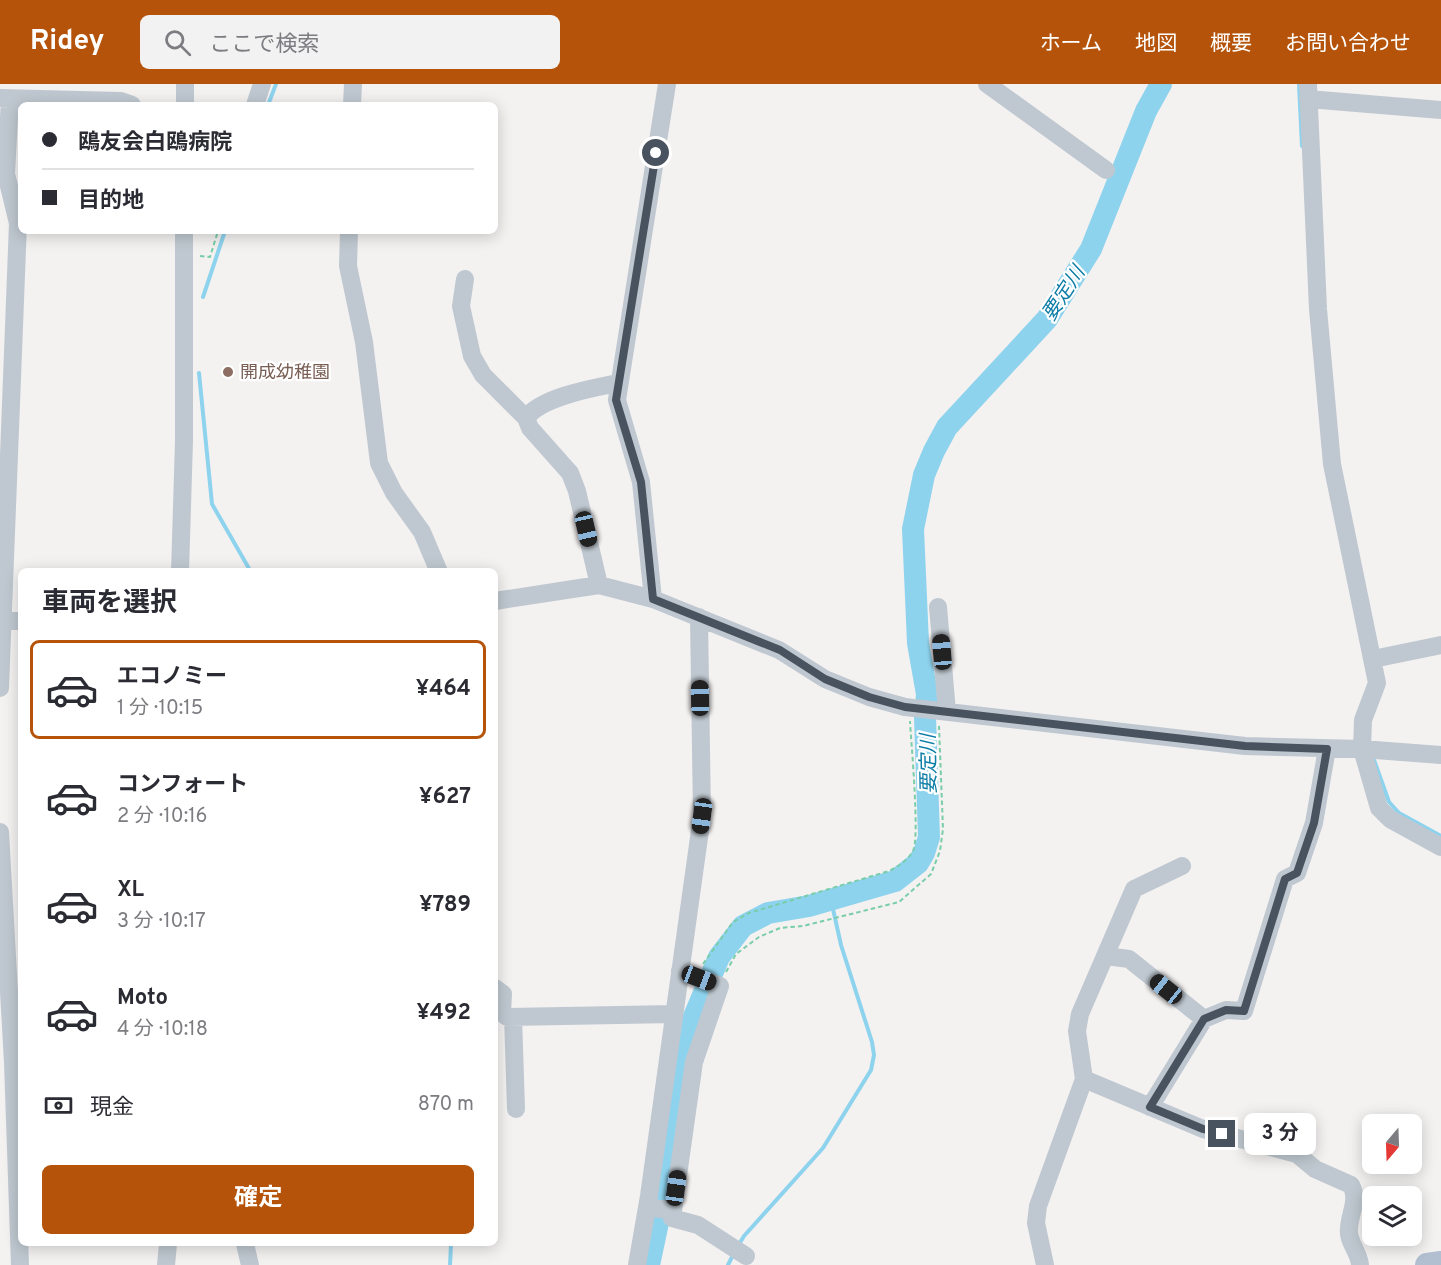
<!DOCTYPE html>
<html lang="ja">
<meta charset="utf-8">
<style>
:root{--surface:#fff;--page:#f2f2f3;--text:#2b2b33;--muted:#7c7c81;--line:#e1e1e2;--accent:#b45309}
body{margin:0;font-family:Overpass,"Noto Sans JP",sans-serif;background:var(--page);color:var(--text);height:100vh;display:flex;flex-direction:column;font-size:22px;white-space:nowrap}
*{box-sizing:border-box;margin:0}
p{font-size:20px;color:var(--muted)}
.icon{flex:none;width:33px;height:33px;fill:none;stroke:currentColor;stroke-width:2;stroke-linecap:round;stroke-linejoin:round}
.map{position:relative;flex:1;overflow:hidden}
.sheet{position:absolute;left:18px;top:484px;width:480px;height:678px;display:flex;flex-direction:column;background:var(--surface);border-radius:9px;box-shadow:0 3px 15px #0003}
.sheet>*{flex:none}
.top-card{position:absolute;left:18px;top:18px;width:480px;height:132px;border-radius:9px;box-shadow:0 3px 15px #0003;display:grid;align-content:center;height:132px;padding:0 24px;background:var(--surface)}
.needle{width:39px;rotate:199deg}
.controls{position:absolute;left:1362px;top:1030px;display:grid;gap:12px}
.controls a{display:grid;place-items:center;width:60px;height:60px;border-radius:9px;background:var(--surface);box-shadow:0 3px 15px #0003;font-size:30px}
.end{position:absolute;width:27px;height:27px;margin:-14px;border:8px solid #49535f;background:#fff;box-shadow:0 0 0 3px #fff}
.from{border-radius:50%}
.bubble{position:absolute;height:42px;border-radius:9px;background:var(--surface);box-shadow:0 3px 15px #0003;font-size:20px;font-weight:700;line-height:42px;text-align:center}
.car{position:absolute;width:18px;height:36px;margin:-18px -9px;border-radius:8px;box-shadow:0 0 4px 2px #0007;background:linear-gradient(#222 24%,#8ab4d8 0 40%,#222 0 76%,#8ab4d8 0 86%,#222 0)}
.top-card b{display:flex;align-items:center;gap:21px;height:57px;font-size:22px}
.top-card b+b{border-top:2px solid var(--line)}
.top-card i{width:15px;height:15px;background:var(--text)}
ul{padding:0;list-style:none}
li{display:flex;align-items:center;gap:18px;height:99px;margin:0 12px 9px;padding:0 12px;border:3px solid transparent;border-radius:9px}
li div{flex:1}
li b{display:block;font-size:22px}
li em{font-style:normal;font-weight:700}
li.on{border-color:var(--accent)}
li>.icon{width:54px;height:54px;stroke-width:1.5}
h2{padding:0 24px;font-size:27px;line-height:72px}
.pay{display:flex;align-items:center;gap:15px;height:66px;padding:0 24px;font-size:22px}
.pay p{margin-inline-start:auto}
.action{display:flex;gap:12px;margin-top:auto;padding:12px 24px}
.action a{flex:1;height:69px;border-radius:9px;background:var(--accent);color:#fff;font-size:24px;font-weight:700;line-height:69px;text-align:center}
header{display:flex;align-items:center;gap:36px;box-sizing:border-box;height:84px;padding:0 30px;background:var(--accent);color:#fff}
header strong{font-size:28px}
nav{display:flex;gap:33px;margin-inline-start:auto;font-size:21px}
.search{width:420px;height:54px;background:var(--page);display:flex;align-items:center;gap:15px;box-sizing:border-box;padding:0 21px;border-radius:9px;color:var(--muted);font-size:22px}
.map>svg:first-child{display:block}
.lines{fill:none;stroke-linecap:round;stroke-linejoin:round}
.stream{stroke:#8ed3ed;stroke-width:4}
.river{stroke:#8ed3ed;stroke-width:22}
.path{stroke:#79cea9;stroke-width:2;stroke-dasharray:4.5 3;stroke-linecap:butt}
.minor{stroke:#bfc8d0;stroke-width:18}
.major{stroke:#b1bfd0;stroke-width:24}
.route{stroke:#49535f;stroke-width:8}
.education-dot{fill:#8d6e63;stroke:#fff;stroke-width:2}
.labels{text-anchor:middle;stroke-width:4.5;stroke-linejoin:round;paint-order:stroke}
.education-label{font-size:18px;fill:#785e54;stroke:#fff;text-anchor:start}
.water-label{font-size:20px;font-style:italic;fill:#0d7da6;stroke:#fff}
</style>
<header>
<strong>Ridey</strong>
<div class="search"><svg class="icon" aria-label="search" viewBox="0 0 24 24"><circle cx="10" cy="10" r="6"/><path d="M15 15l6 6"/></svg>ここで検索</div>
<nav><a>ホーム</a><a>地図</a><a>概要</a><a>お問い合わせ</a></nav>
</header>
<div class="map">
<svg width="1441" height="1181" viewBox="0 0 1441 1181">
<rect width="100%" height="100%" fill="#f4f1f1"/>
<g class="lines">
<!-- stream -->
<path class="stream" d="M 1299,0 L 1302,62
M 268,21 L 276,0
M 203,213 L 225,147
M 199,289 L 212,420 L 251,488
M 1374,676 L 1389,718 L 1399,729 L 1441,752
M 738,1162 L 744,1152 L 823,1064 L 871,986 L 874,971 L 872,958 L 841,861 L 831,816
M 450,1181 L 451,1160
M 728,1181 L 733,1171"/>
<!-- river -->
<path class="river" d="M 649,1181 L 663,1115 L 685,964 L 693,935 L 719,873 L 743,842 L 768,829 L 809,822 L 895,797 L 918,779 L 924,769 L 929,753 L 925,633 L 927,610 L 918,559 L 913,445 L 924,391 L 934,367 L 947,343 L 1047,235 L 1091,165 L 1146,27 L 1161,0"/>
<!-- path -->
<path class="path" d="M 200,172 L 210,173 L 218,147
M 703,880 L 733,838 L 749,829 L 889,787 C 899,782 907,777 913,767 C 920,754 911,658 910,637
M 726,888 L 736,870 L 759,853 L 780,844 L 803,842 L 899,818 L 931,790 L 940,767 L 943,745 L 939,642"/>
<!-- minor -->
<path class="minor" d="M 987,0 L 1106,86
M 1308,0 L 1318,225 L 1332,380 L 1377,599 L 1363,636 L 1362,665 L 1379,724 L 1390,735 L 1441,763
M 0,14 L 121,17 L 132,21
M 1308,15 L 1441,26
M 185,21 L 185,0
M 255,21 L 262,0
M 352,21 L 353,0
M 349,147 L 348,182 L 364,258 L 379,379 L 394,409 L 422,448 L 439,488
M 465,195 L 461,222 L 472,272 L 483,291 L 526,334 L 530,344 L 570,389 L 577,407 L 599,501
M 526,334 C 541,313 593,304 618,299
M 180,488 L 184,357 L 184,147
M 653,515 L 641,398 L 617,316 L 667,0
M 495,517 L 599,501 L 653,515 L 779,566 L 825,595 L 869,613 L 905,623 L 1245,662 L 1362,665 L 1441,671
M 938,523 L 947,628
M 0,537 L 21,537
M 1373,575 L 1441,561
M 0,604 L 18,139 L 6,90 L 10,15
M 0,748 L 13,979 L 20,1181
M 1106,872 L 1129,875 L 1204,935
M 495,904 L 503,910 L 502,929 L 507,933 L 674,930
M 513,933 L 516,1025
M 1084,995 L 1203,1045 L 1297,1070 L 1315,1085 L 1351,1101 C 1359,1116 1350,1128 1349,1144 C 1347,1158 1359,1167 1360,1181
M 1150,1023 L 1204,935 L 1226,926 L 1244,927 L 1285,795 L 1297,789 L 1314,739 L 1327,665
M 648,1123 L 673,1127 L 694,978 L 720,902 L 680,887
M 673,1127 L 672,1134 L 698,1141 L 746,1172
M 245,1160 L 250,1181
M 166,1181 L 168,1160
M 637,1181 L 649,1112 L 702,732 L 699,533
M 1045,1181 L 1036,1139 L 1038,1122 L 1084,995 L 1077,947 L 1080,930 L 1134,805 L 1182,782"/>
<!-- major -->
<path class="major" d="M 1427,1181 L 1441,1179"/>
</g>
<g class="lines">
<!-- route -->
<path class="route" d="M 656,69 L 616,316 L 641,398 L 653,515 L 780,566 L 825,595 L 869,613 L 905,623 L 1245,662 L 1327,665 L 1314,739 L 1297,789 L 1285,795 L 1244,927 L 1226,926 L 1204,935 L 1150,1023 L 1203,1045 L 1222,1050"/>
</g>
<!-- markers -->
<circle class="education-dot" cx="228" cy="288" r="6"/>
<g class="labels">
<!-- education labels -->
<g class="education-label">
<text x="240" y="294">開成幼稚園</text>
</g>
<!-- water labels -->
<g class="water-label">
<text transform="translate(1063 209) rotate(-57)" y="7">要定川</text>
<text transform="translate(928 680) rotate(-91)" y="7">要定川</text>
</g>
</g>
</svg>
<div class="controls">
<a><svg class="needle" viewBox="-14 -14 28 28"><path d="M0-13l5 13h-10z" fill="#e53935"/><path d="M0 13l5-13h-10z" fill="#7c7c81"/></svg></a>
<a><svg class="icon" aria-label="layers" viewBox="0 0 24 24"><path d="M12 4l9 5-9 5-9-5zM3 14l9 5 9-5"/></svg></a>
</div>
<i class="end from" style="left:656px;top:69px"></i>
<i class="end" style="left:1222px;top:1050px"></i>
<div class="bubble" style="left:1244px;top:1029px;width:72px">3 分</div>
<i class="car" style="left:586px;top:445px;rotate:167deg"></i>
<i class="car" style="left:942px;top:568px;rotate:355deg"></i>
<i class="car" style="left:700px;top:614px;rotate:359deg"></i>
<i class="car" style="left:702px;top:732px;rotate:188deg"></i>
<i class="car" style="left:699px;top:894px;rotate:111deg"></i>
<i class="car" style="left:1166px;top:905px;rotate:309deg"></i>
<i class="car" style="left:676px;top:1104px;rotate:8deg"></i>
<div class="top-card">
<b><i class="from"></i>鴎友会白鴎病院</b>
<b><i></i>目的地</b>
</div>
<section class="sheet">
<h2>車両を選択</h2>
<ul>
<li class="on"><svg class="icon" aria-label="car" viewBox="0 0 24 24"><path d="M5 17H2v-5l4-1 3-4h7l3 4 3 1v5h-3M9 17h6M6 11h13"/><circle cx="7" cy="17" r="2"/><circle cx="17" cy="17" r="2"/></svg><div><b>エコノミー</b><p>1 分 · 10:15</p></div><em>¥464</em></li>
<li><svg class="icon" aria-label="car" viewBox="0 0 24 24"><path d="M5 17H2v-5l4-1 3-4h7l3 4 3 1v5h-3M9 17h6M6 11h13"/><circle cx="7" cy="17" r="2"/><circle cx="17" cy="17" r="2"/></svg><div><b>コンフォート</b><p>2 分 · 10:16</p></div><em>¥627</em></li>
<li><svg class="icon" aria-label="car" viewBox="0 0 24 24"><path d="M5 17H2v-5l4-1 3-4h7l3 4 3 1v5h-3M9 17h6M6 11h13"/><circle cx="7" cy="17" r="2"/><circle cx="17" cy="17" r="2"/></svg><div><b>XL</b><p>3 分 · 10:17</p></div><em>¥789</em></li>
<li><svg class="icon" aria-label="car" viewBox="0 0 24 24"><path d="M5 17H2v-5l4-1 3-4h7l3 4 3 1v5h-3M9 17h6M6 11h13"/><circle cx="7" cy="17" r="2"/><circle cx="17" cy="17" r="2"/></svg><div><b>Moto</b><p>4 分 · 10:18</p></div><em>¥492</em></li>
</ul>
<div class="pay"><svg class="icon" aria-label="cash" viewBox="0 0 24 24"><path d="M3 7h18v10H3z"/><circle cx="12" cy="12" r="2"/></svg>現金<p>870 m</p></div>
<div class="action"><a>確定</a></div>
</section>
</div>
